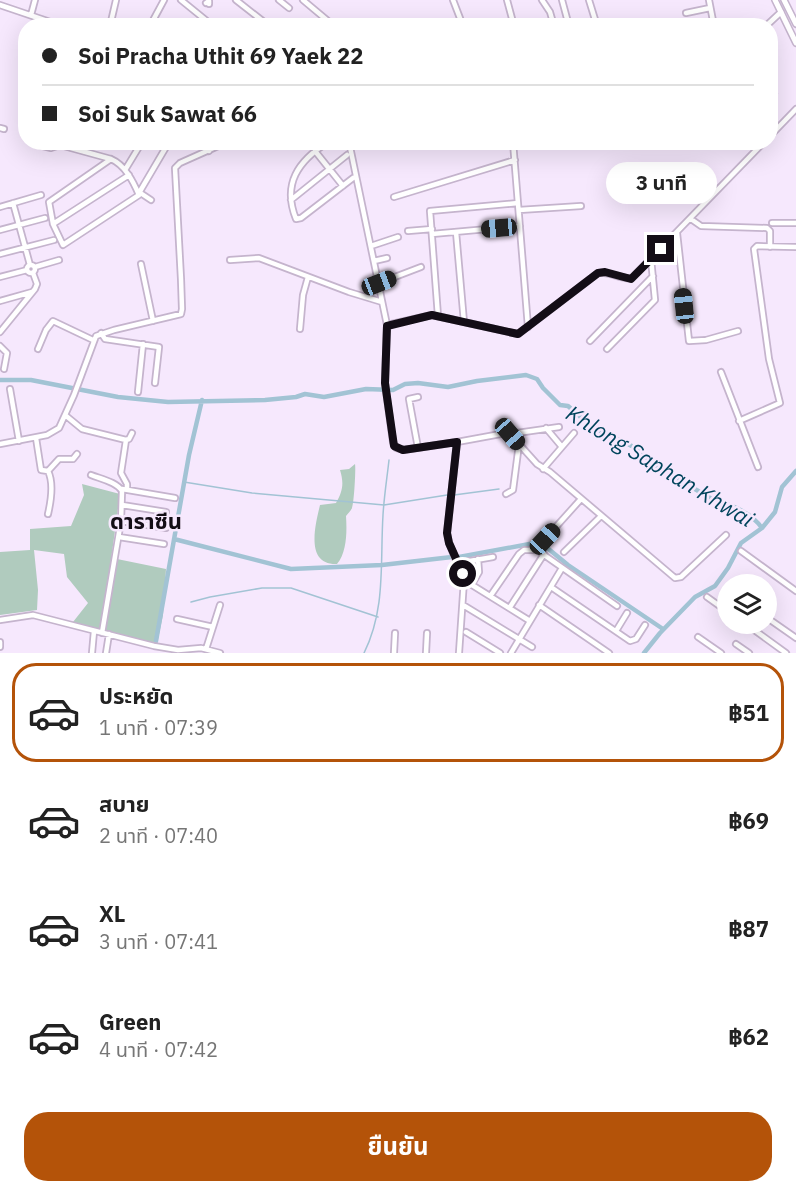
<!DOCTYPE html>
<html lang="th">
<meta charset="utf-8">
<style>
:root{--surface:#fff;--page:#f2f2f2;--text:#222;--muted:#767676;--line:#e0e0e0;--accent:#b45309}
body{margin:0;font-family:"IBM Plex Sans","Noto Sans Thai",sans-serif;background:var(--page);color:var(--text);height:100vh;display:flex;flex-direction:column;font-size:22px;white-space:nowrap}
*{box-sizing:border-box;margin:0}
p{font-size:20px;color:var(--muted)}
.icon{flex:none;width:33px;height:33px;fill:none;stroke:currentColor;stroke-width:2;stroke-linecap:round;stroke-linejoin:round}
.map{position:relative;height:653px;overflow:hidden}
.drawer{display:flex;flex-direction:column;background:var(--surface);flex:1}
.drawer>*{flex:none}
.hud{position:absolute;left:18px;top:18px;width:760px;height:132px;border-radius:24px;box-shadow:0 6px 24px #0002;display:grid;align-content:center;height:132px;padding:0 24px;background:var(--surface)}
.controls{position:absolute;left:717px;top:574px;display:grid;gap:12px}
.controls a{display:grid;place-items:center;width:60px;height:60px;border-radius:50%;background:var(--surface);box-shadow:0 6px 24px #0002;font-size:30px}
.end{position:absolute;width:27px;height:27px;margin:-14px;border:8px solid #130d16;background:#fff;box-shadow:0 0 0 3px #fff}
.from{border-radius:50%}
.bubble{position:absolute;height:42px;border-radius:21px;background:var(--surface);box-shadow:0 6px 24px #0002;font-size:20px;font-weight:700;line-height:42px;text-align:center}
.car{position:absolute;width:18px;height:36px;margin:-18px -9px;border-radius:8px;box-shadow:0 0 4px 2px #0007;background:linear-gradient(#222 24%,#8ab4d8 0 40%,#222 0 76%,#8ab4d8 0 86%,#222 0)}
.hud b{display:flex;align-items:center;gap:21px;height:57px;font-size:22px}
.hud b+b{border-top:2px solid var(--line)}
.hud i{width:15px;height:15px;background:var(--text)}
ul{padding:10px 0 0;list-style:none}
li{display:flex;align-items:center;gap:18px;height:99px;margin:0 12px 9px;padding:0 12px;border:3px solid transparent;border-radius:24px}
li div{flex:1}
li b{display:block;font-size:22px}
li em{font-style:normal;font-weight:700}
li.on{border-color:var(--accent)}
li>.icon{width:54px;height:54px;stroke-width:1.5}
.cta{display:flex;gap:12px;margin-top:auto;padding:12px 24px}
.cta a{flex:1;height:69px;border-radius:24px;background:var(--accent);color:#fff;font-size:24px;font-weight:700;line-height:69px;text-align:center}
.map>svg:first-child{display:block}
.green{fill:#b0cbbe}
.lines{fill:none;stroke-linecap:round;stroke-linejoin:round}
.stream{stroke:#a2c3d4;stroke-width:1.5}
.canal{stroke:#a2c3d4;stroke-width:4.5}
.minor-casing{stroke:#c5b4cd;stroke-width:8}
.major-casing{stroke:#c5b4cd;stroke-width:8}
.minor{stroke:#fff;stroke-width:4.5}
.major{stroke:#fff;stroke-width:5}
.route{stroke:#130d16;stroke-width:8}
.labels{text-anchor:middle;stroke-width:5;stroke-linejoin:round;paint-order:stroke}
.water-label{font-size:22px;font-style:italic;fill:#00445c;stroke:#f6e8fd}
.neighbourhood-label{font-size:22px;font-weight:bold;fill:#130d16;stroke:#f6e8fd}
</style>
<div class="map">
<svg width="796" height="653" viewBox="0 0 796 653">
<rect width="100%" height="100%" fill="#f6e8fd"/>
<!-- green -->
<path class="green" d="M 355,464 C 356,468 354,504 352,508 C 351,511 348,513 346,516 C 347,531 347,552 337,564 C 305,565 315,526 320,505 L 336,503 C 343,491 344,483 340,470 L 349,469 Z
M 82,484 L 120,494 L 102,626 L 98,629 L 73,622 L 88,603 L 67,577 L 64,554 L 34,550 L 38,590 L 37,610 L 0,615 L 0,552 L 30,550 L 30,529 L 71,526 L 84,495 Z
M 117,559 L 166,569 L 163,615 L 157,644 L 105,631 Z"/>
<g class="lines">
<!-- stream -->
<path class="stream" d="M 184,482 L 252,493 L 384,505 L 447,495
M 454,495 L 499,489
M 191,602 L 210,597 L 262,588 L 291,588 L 378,617
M 364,653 C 386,609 380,563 383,515 C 384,497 387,478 389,460"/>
<!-- canal -->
<path class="canal" d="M 0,380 L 31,380 L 118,397 L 168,402 L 265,400 L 296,397 L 305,394 L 324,397 L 366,389 L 393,390 L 405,384 L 418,383 L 448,387 L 477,381 L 526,375 L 537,379 L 543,388 L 560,405 L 568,406 L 592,427 L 638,449 L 654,465 L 717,502 C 734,505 752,514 762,528
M 174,539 L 291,569 L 382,565 L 452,557
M 459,557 L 540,542 L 568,565 L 663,629
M 156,641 L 189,455 L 202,400
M 644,653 L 660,633 L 695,597 L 715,586 L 728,568 L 741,543 L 762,528 L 775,512 L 782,487 L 796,471"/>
<!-- minor casing -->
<g class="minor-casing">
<path id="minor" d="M 181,0 L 213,26
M 236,0 L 269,26
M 279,0 L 289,8
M 303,0 L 334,26
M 453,0 L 463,26
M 507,0 L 514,26
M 542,0 L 550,12 L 554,26
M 562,0 L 569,26
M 589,0 L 597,26
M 709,0 L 714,26
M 206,3 L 209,1 L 209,4
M 0,5 L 62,26
M 686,13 L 710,8
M 31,15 L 35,0
M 110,26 L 116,0
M 150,26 L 164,0
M 766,26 L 781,12
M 771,87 L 774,93
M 0,128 L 4,129
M 771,135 L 796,109
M 204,142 L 209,151
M 328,142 C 298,161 282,184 296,219 L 301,218 L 353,178
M 349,142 L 387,325 L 385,383 L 393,442 L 396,448 L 403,450 L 457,442 L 447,533 L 449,543 L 464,580 L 459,653
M 513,142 L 528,327
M 35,144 L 51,148 L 60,145 L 111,159 C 125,165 133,181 139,195 L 63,245 L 53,224 L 49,202 L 111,159
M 315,151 L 343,186
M 125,170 L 142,142
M 139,192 L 151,200
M 139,193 L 169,142
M 394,197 L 515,160
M 291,200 L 347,155
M 13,203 L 30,265
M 0,207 L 41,195
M 519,210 L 581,206
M 691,219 L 701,226 L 767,228 L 770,231 L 770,247
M 772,223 L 796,223
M 53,224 L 129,175
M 0,230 L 45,218
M 408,231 L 432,229
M 456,232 L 464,322
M 677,233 L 689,341 L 706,340 L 738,331
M 432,234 L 520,226
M 371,246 L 398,237
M 0,254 L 54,240
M 230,260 L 259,258 L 349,292 L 382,302
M 374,261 L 387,258
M 141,264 L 153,321
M27 269a4 4 0 1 1 8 0a4 4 0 1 1-8 0Z
M 35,267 L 59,260
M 0,277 L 27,270
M 379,283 L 421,267
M 0,301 L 32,292
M 438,316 L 430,211 L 518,203
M 387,325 L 432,315 L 518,334 L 598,273 C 610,271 621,280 632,278 L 764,142
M 300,329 L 303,295 L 308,277
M 0,332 L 35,289 L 37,284 L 33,273
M 101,333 L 105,339 L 159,347 L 155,383
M 590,341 L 653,276
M 0,346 L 7,353 L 4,369
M 38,349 L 46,330 L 53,321 L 93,340
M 607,349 L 655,300 L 651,259
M 721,372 L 758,467
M 10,389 L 19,441
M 138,392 L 143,344
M 418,397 L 409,399 L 418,448
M 65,415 L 82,429 L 126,440 L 129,439 L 132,433
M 739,421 L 780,403 L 769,359 L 754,249 L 757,246 L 796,247
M 546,428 L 562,447
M 510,434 L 559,427
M 36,438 L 41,470 L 48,471 C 54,483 51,501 48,514
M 126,440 L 121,473 L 127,484 L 127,490
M 457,442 L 506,433 L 510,434 L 537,464 L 550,472 L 675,578 L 681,577 L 726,535
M 0,444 L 47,435 L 59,428 L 74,395 L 96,336 L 114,330 L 181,314 L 182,309 L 181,279 L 175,168 L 180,163 L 227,142
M 543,469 L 574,433
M 48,471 L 59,459 L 73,459 L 77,454
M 91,475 C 101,479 117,482 122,491 L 121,521 L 102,633
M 122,489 L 175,498
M 506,494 L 513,490 L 519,444
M 122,505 L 166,512
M 121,521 L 166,528
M 119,537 L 164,544
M 545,539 L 581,499
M 741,551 L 796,591
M 564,552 L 601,516
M 464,562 L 493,557
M 464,580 L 530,621
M 472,584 L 479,572 L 478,559
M 551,587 L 630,641 L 636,639 L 645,625
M 491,595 L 519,554 L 524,550 L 537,550 L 617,606
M 707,597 L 728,612
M 463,605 L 532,647
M 539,605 L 609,653
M 510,607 L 544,554
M 766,617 L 796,638
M 177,619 L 213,627
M 0,620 L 33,615 L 154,646 L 178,650 L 201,648 L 220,653
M 746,624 L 786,653
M 616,631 L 627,613
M 466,632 L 500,653
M 698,637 L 721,653
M 0,642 L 0,647
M 736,644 L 749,653
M 206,649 L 220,605
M 92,653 L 94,631
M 106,653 L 109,634
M 394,653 L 395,633
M 426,653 L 427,633
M 511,653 L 562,568"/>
</g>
<!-- major casing -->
<g class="major-casing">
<path id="major" d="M 775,0 L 796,43
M 784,0 L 796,24"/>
</g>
<!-- minor -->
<use href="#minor" class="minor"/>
<!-- major -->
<use href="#major" class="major"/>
</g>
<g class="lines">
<!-- route -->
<path class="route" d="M 463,574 L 449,543 L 447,533 L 457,442 L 403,450 L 394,446 L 385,383 L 387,326 L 432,315 L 518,334 L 598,273 L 605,272 L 631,279 L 661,249"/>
</g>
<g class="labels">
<!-- water labels -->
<g class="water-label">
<text transform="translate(660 466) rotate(31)" y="8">Khlong Saphan Khwai</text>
</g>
<!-- neighbourhood labels -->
<g class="neighbourhood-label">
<text x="146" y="529">ดาราซีน</text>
</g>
</g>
</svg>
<div class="controls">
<a><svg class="icon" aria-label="layers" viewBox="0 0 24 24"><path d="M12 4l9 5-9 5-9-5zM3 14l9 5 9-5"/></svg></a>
</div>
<i class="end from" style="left:463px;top:574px"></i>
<i class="end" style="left:661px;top:249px"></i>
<div class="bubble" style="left:606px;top:162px;width:111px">3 นาที</div>
<i class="car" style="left:499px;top:228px;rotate:265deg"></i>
<i class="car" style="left:379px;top:283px;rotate:69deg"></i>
<i class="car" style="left:684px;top:306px;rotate:354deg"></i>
<i class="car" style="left:510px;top:434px;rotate:139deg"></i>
<i class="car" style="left:545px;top:539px;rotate:43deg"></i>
<div class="hud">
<b><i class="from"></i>Soi Pracha Uthit 69 Yaek 22</b>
<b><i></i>Soi Suk Sawat 66</b>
</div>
</div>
<section class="drawer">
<ul>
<li class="on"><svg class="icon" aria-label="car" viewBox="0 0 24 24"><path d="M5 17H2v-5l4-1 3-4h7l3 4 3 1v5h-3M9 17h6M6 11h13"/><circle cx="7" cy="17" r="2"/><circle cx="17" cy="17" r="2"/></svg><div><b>ประหยัด</b><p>1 นาที · 07:39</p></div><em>฿51</em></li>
<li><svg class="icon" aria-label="car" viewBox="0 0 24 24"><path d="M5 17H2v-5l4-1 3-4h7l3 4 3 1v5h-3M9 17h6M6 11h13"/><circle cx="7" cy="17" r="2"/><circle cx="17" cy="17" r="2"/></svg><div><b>สบาย</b><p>2 นาที · 07:40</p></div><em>฿69</em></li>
<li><svg class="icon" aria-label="car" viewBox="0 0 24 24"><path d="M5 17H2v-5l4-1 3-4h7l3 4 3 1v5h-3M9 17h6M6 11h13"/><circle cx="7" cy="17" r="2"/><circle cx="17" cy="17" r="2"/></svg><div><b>XL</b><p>3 นาที · 07:41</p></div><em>฿87</em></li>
<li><svg class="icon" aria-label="car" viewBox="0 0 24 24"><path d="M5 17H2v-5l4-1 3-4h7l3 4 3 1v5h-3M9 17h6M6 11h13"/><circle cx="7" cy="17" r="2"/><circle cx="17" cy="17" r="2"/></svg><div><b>Green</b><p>4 นาที · 07:42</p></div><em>฿62</em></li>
</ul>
<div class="cta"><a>ยืนยัน</a></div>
</section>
